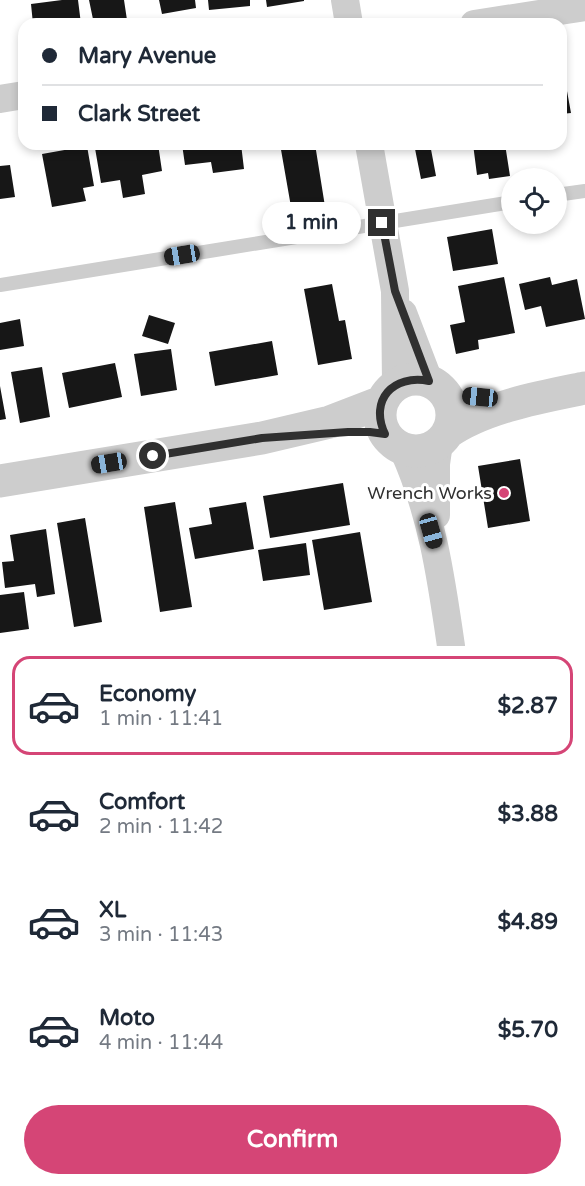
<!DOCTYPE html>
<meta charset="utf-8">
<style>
:root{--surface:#fff;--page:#f6f6f7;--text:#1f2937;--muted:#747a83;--line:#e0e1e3;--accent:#d54576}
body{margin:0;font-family:"Varela Round",sans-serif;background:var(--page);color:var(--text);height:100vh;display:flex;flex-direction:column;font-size:22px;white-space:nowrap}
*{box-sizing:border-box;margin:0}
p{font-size:20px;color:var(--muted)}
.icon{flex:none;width:33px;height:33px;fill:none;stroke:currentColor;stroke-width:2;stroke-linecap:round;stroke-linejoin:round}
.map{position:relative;height:646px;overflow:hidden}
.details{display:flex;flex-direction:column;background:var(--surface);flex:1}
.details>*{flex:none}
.hud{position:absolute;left:18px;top:18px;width:549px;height:132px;border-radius:18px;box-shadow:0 3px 9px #0003;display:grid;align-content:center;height:132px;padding:0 24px;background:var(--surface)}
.tools{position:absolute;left:501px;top:168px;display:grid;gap:12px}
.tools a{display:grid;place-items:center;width:66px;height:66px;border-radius:50%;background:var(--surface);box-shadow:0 3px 9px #0003;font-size:30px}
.end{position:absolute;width:27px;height:27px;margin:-14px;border:8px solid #303030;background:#fff;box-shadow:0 0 0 3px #fff}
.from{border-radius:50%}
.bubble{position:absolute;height:42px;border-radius:21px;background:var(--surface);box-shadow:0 3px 9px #0003;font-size:20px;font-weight:700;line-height:42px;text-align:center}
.car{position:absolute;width:18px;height:36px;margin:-18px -9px;border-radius:8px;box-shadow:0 0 4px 2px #0007;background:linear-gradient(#222 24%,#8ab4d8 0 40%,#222 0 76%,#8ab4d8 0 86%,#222 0)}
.hud b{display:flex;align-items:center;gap:21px;height:57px;font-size:22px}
.hud b+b{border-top:2px solid var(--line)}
.hud i{width:15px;height:15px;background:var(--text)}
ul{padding:10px 0 0;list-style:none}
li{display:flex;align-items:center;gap:18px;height:99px;margin:0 12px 9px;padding:0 12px;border:3px solid transparent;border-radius:18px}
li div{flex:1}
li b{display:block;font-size:22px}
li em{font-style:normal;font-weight:700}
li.on{border-color:var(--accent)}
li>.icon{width:54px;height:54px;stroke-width:1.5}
.button{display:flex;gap:12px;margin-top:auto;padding:12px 24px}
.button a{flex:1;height:69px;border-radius:36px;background:var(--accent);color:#fff;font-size:24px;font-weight:700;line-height:69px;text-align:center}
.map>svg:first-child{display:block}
.building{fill:#171717}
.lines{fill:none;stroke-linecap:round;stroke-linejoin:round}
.service{stroke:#cdcdcd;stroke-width:14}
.minor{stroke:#cdcdcd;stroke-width:28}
.tertiary{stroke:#cdcdcd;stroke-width:33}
.route{stroke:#303030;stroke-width:8}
.poi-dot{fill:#d54576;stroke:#fff;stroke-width:2}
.labels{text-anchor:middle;stroke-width:6;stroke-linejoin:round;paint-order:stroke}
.poi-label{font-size:18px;fill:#303030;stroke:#fff;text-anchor:end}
</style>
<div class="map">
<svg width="585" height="646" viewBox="0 0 585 646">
<rect width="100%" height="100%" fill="#fff"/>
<!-- building -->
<path class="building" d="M 62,0 L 78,0 L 81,24 L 33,24 L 31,4 Z
M 89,0 L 124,0 L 127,20 L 94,24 Z
M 159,0 L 195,0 L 196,8 L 162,14 Z
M 208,0 L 250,0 L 250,6 L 209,10 Z
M 266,0 L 304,0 L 304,1 L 267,7 Z
M 561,69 L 563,69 L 571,113 L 561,114 Z
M 116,144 L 158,144 L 162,171 L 142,175 L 145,194 L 123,198 L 120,180 L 101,183 L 95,148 Z
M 182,144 L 241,144 L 244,169 L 213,173 L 211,162 L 185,165 Z
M 280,144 L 315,144 L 327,219 L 294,224 Z
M 414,144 L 430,144 L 436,176 L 421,179 Z
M 473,144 L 505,144 L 510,176 L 489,179 L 488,173 L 477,175 Z
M 87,146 L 94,186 L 83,188 L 86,201 L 52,207 L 42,154 Z
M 10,165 L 15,197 L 0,199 L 0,166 Z
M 492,229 L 498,264 L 453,271 L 447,237 Z
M 504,277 L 515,333 L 478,340 L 479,349 L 456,354 L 450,325 L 465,322 L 458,286 Z
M 550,277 L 552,285 L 577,279 L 585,319 L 546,327 L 541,306 L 525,310 L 519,284 Z
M 332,284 L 339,321 L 345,320 L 352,359 L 318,365 L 304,289 Z
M 149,315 L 175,323 L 168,344 L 142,336 Z
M 20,319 L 24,346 L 0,350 L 0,323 Z
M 272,341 L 278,375 L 215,386 L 209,352 Z
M 171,349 L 177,390 L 141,396 L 134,354 Z
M 115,363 L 122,397 L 69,408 L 62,373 Z
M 42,367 L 50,417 L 20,423 L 11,372 Z
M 0,386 L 6,419 L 0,420 Z
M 520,459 L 530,521 L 488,528 L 478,466 Z
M 343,483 L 350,525 L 270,538 L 263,496 Z
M 175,502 L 192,607 L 160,612 L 144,507 Z
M 246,502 L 254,549 L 195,559 L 189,528 L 212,524 L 209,508 Z
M 85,518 L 102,622 L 74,627 L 57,523 Z
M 46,529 L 55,594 L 37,597 L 35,584 L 5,588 L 2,562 L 14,561 L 10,535 Z
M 360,532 L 372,602 L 324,610 L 312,540 Z
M 306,543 L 310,575 L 263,581 L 258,550 Z
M 24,592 L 29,629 L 0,633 L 0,595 Z"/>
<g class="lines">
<!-- service -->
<path class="service" d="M 556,195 L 585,191
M 0,285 L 512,202"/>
<!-- minor -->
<path class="minor" d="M 345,0 L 349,24
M 474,24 L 585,7
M 0,99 L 24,95
M 369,144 L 395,291 L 396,384
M 403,313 L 429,381
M 403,449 C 432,513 441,577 451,646
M 436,515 L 436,464 L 439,443"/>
<!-- tertiary -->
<path class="tertiary" d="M380 415a36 36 0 1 1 72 0a36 36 0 1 1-72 0Z
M 447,433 C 484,407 541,397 585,388
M 0,481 L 262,438 L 330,422 L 382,402"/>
</g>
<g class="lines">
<!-- route -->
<path class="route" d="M 153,456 L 262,438 L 348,432 L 370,432 L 385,434 C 369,400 393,374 429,381 L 395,291 L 382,223"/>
</g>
<!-- markers -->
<circle class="poi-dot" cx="504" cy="493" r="6"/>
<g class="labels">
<!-- poi labels -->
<g class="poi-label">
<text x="492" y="499">Wrench Works</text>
</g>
</g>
</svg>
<div class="tools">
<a><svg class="icon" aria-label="locate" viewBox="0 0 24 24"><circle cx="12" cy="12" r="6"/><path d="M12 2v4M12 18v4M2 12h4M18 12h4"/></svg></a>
</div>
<i class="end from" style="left:153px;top:456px"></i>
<i class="end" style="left:382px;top:223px"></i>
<div class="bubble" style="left:262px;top:202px;width:99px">1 min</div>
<i class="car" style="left:182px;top:255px;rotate:261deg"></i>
<i class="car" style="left:480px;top:397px;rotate:276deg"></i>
<i class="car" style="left:109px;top:463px;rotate:261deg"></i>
<i class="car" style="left:431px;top:531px;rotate:164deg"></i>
<div class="hud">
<b><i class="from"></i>Mary Avenue</b>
<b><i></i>Clark Street</b>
</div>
</div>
<section class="details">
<ul>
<li class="on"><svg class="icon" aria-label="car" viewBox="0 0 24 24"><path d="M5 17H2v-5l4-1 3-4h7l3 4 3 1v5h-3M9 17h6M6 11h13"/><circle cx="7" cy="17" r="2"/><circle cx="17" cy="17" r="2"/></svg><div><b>Economy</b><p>1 min · 11:41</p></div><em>$2.87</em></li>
<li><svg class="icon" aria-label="car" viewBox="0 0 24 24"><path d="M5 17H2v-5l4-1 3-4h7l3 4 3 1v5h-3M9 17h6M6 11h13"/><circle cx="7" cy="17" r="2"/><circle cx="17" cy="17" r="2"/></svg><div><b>Comfort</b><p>2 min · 11:42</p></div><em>$3.88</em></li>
<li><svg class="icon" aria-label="car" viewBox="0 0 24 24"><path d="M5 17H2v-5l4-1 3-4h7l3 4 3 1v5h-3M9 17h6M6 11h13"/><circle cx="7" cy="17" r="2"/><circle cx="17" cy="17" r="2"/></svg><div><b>XL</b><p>3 min · 11:43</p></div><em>$4.89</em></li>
<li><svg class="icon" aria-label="car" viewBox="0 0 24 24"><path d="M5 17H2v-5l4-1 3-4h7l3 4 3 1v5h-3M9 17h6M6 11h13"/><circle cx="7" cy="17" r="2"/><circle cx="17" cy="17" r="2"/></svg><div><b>Moto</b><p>4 min · 11:44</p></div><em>$5.70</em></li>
</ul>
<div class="button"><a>Confirm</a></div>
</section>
